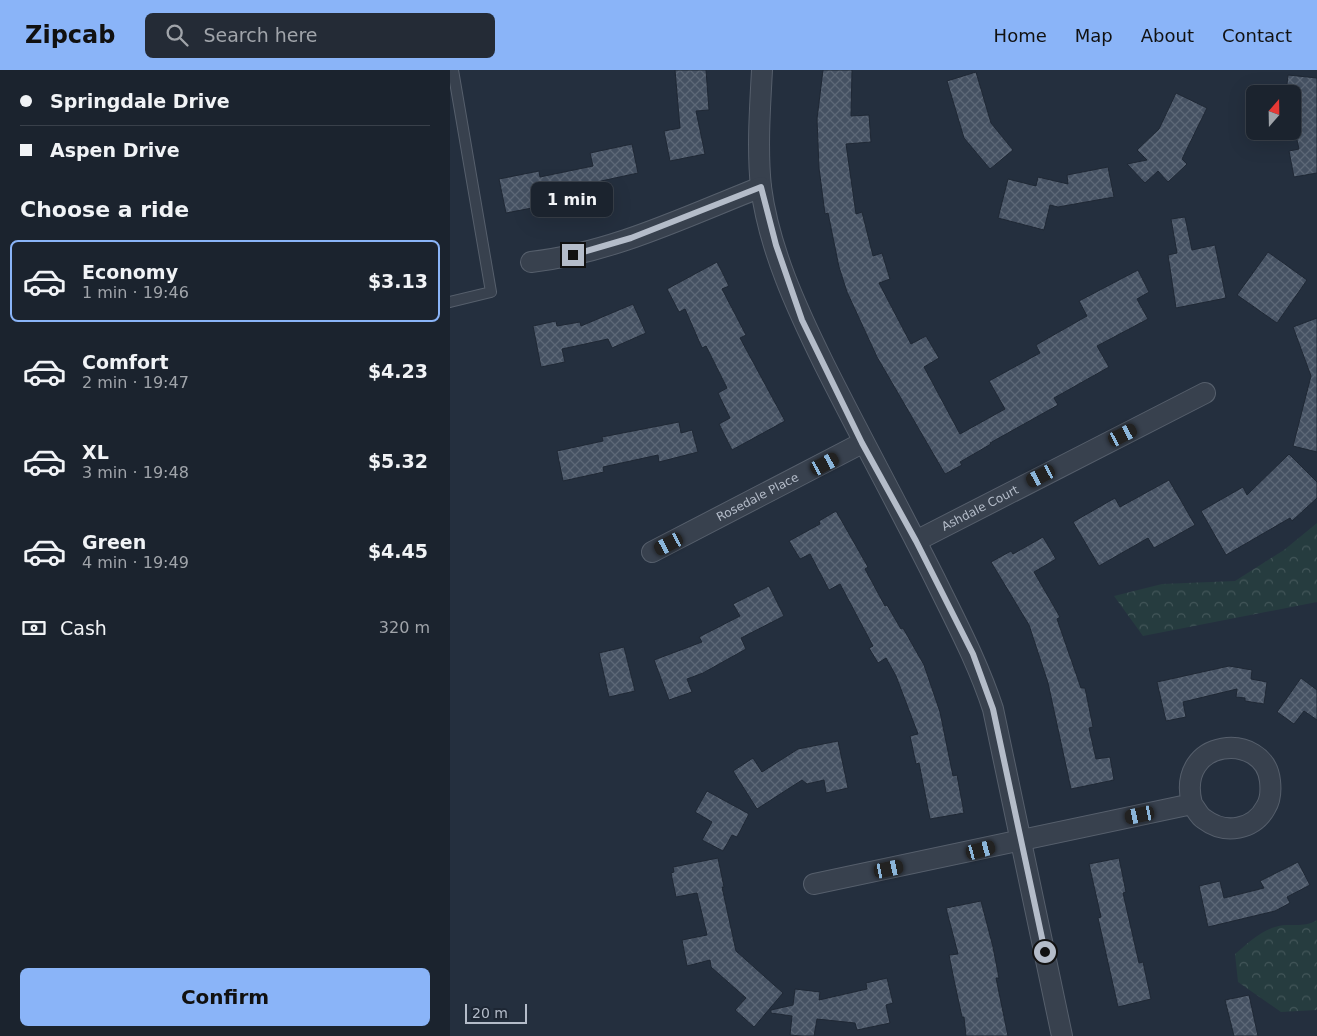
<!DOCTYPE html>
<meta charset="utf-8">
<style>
:root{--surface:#1b232e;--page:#242b36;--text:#f1f3f6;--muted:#a0a4aa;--line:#39404a;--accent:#8ab4f8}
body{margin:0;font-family:"DejaVu Sans",sans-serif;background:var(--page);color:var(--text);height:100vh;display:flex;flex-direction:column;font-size:19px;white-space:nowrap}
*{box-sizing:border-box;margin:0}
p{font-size:16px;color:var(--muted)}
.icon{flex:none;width:28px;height:28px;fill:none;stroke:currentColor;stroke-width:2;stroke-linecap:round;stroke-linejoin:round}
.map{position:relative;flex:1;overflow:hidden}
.drawer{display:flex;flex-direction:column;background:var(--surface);width:450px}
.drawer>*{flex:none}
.hud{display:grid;align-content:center;height:110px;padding:0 20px;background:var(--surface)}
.needle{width:32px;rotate:20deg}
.fabs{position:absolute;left:796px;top:15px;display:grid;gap:10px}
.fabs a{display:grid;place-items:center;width:55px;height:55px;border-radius:8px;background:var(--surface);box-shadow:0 5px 20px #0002,0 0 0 1px var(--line);font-size:25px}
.scale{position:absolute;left:15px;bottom:12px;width:62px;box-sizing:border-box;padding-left:5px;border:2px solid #b4bcc9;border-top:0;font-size:14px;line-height:18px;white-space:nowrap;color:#b4bcc9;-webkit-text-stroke:4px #1d2633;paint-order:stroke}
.end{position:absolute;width:22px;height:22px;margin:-11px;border:6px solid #b4bcc9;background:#111;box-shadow:0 0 0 2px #111}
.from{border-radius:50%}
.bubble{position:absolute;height:35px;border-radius:8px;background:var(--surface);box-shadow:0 5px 20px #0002,0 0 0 1px var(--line);font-size:16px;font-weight:600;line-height:35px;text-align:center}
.car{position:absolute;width:15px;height:30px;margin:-15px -8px;border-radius:6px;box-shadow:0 0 4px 1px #0007;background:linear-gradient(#222 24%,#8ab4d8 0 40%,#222 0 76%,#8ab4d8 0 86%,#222 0)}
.hud b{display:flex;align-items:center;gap:18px;height:48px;font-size:19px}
.hud b+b{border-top:1px solid var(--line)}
.hud i{width:12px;height:12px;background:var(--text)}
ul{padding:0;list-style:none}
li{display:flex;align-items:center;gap:15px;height:82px;margin:0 10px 8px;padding:0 10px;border:2px solid transparent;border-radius:8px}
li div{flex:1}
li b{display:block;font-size:19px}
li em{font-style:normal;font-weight:600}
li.active{border-color:var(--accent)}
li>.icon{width:45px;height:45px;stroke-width:1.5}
h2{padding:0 20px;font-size:22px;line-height:60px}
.pay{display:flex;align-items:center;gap:12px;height:55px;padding:0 20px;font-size:19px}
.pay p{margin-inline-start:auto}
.cta{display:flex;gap:10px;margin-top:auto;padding:10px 20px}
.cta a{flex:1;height:58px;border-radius:8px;background:var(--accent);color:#111;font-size:20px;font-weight:600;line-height:58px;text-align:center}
header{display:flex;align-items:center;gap:30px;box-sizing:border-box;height:70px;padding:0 25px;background:var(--accent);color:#111}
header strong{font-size:24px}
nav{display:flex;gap:28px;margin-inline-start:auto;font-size:18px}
.search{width:350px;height:45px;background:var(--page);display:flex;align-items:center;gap:12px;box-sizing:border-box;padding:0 18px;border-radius:8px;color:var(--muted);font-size:19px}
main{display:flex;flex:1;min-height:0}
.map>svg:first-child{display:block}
.forest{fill:url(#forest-crowns)}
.building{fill:url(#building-cross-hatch);stroke:#1f2835}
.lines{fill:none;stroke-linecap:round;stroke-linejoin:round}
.service-casing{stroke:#565f6c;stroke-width:12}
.minor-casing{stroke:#565f6c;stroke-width:22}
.service{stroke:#38414e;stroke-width:10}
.minor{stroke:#38414e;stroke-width:20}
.route{stroke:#b4bcc9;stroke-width:6}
.labels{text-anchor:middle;stroke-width:4.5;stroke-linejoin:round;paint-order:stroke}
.street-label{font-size:12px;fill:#b4bcc9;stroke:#1d2633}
</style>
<header>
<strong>Zipcab</strong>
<div class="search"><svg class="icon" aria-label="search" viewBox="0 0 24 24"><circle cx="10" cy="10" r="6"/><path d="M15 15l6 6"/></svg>Search here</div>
<nav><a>Home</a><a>Map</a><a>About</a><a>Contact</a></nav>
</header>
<main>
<section class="drawer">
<div class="hud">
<b><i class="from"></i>Springdale Drive</b>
<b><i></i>Aspen Drive</b>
</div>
<h2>Choose a ride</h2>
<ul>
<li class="active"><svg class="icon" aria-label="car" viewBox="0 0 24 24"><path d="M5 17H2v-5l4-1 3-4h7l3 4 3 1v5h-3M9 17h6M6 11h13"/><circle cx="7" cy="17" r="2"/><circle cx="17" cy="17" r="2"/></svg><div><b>Economy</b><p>1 min · 19:46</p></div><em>$3.13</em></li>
<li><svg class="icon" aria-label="car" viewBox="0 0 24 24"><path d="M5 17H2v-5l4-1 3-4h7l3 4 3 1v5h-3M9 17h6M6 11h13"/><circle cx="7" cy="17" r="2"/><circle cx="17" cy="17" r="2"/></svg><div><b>Comfort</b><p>2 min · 19:47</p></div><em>$4.23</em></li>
<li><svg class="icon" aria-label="car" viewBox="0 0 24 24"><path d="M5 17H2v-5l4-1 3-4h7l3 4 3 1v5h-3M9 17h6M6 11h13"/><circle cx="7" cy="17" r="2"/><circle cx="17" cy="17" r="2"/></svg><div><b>XL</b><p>3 min · 19:48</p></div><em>$5.32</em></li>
<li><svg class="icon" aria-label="car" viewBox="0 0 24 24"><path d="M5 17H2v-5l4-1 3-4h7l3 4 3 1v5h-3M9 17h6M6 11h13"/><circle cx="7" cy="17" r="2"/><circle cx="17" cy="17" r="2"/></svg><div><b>Green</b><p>4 min · 19:49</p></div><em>$4.45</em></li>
</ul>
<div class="pay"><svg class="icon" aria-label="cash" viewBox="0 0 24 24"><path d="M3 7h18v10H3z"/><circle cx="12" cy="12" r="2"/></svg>Cash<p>320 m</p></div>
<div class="cta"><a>Confirm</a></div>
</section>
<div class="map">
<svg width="867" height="966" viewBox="0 0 867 966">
<defs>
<pattern id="forest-crowns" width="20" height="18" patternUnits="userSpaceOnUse" patternTransform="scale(1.25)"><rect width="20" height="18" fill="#263c3f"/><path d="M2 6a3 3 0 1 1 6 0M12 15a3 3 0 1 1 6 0" fill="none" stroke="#435659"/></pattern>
<pattern id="building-cross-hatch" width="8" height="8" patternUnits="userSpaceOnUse" patternTransform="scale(1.25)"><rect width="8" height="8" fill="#455162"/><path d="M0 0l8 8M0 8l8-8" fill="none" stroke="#5d6877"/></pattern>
</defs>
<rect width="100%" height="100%" fill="#242f3e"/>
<!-- forest -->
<path class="forest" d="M 867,453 L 867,532 L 693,566 L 664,526 L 712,514 L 785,511 L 834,480 Z
M 867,850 L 867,940 L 831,942 L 788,912 L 785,884 C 797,874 809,862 825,857 C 839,852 853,859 867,850 Z"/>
<!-- building -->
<path class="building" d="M 225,0 L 256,0 L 259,40 L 246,41 L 255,84 L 220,91 L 214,61 L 230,58 Z
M 373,0 L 402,0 L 401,46 L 419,45 L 421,72 L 396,74 L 406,144 L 412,142 L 423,186 L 432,183 L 440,209 L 429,213 L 461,274 L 476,266 L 489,288 L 474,297 L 510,364 L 555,339 L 539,311 L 590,283 L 586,275 L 637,246 L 629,231 L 688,200 L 699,222 L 687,229 L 698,249 L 647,276 L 659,297 L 604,328 L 608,335 L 540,373 L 541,374 L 510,392 L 512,395 L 495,404 L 427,287 L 397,222 L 389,197 L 378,143 L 375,144 L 369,98 L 367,49 Z
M 526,2 L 541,53 L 563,80 L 540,99 L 514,68 L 497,11 Z
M 838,5 L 867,8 L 867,103 L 844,107 L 839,81 L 849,79 L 842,48 L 842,24 L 836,24 Z
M 726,23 L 757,38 L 732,89 L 737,94 L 718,112 L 708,101 L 695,113 L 677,94 L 697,90 L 687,80 L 709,59 Z
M 182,74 L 188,103 L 142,113 L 145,126 L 56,143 L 49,109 L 89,101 L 90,107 L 143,96 L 140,83 Z
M 658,97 L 664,127 L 608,137 L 600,135 L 594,160 L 548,148 L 558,109 L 586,116 L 588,107 L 618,114 L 617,105 Z
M 735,147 L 742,180 L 765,175 L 776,228 L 726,238 L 718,185 L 727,183 L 721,149 Z
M 818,182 L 857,210 L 827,253 L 787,225 Z
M 267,192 L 279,216 L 272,219 L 296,265 L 290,268 L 335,351 L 282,380 L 269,354 L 280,348 L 268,323 L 277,318 L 256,276 L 252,278 L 235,239 L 229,242 L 217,219 Z
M 183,234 L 196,263 L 162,278 L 158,269 L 112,279 L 115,292 L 91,297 L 83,256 L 106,251 L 107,256 L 130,252 L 131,256 Z
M 867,248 L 867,382 L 843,376 L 861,306 L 843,257 Z
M 229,352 L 231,363 L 242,360 L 248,382 L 209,392 L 208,385 L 153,397 L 154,402 L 113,411 L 107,381 L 153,371 L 152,367 Z
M 839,384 L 867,412 L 867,428 L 842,451 L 840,448 L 776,485 L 751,441 L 793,417 L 797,425 Z
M 719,410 L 745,455 L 704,478 L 698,468 L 649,496 L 623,452 L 665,428 L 670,437 Z
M 386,441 L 418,497 L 415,499 L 435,536 L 437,535 L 451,559 L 453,558 L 474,595 L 490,642 L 503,706 L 507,705 L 514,743 L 480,749 L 469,693 L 466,694 L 460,666 L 468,664 L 446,606 L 436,588 L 428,593 L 419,578 L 423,576 L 390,514 L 379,520 L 360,484 L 350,489 L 339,471 L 370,454 L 369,451 Z
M 593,467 L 606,489 L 584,502 L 610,547 L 607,549 L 631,618 L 635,618 L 643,657 L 639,658 L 646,689 L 660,687 L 664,710 L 621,719 L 598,613 L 579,555 L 541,492 L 561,481 L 563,484 Z
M 319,516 L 334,546 L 291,568 L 296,579 L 253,603 L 237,609 L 242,622 L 219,630 L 204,590 L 252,572 L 249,567 L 290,546 L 283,534 Z
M 174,577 L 185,621 L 159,627 L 149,583 Z
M 779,596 L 802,600 L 801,609 L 817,612 L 814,634 L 795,631 L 795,628 L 786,627 L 787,619 L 733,632 L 736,647 L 716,651 L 707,612 Z
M 851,608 L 867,620 L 867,650 L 854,641 L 844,654 L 827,642 Z
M 388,671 L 398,718 L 376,723 L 374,710 L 357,714 L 352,710 L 307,739 L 283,701 L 303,688 L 312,702 L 348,679 Z
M 257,721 L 299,744 L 287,767 L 282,765 L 273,781 L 252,770 L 262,752 L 245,742 Z
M 268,788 L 274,817 L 272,817 L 286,881 L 333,923 L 304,957 L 285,940 L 296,928 L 261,897 L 260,890 L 237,896 L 232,870 L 257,865 L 247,823 L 226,827 L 221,803 L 224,802 L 223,797 Z
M 669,788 L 676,822 L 673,823 L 689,893 L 693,892 L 701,929 L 668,937 L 648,848 L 651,847 L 639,794 Z
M 848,792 L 860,815 L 837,827 L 840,833 L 825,841 L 758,857 L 749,816 L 770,811 L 774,828 L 814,818 L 810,811 Z
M 531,831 L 543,877 L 549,908 L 546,908 L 558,966 L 516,966 L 514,947 L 512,947 L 504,910 L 499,885 L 508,884 L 496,838 Z
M 437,908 L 443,933 L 436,935 L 440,953 L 407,960 L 405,953 L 367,949 L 364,966 L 352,966 L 340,965 L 342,946 L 321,943 L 321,940 L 343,935 L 345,919 L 370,922 L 369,930 L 417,919 L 416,913 Z
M 799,925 L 808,966 L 784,966 L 775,930 Z"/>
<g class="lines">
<!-- service casing -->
<g class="service-casing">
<path id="service" d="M 0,232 L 41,222 L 3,0"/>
</g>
<!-- minor casing -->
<g class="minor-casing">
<g id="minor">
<path d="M 312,0 C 310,38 307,79 311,117 C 319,179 347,239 374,294 C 410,366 449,437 485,509 C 506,552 528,593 543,639 L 612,966"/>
<path d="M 81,192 C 162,183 237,146 311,117"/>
<path id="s1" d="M 466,471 L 755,323"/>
<path id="s2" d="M 202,482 L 412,373"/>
<path d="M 364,814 L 742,734 C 725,667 815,661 820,711 C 821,720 821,729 816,737 C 804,760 775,765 754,749 C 749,746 746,739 742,734"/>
</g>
</g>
<!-- service -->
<use href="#service" class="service"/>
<!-- minor -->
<use href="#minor" class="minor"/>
</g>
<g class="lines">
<!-- route -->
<path class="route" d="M 123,185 L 181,168 L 311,117 L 326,175 L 352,250 L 412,373 L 466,471 L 523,584 L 543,639 L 595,882"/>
</g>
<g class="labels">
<!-- street labels -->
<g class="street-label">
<text dy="4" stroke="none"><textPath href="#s2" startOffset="119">Rosedale Place</textPath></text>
<text dy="4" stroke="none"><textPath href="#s1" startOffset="72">Ashdale Court</textPath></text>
</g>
</g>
</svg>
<div class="fabs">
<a><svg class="needle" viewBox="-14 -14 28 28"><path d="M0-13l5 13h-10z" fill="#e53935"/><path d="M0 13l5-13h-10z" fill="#a0a4aa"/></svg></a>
</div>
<div class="scale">20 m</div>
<i class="end from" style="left:595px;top:882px"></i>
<i class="end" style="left:123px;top:185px"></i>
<div class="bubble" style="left:81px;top:112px;width:82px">1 min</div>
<i class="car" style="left:673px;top:365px;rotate:63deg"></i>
<i class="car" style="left:375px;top:394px;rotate:62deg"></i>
<i class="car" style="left:591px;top:406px;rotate:243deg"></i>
<i class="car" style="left:219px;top:474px;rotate:243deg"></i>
<i class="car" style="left:690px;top:745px;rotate:258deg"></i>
<i class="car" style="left:531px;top:780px;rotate:75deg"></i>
<i class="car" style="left:439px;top:799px;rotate:78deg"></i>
</div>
</main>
